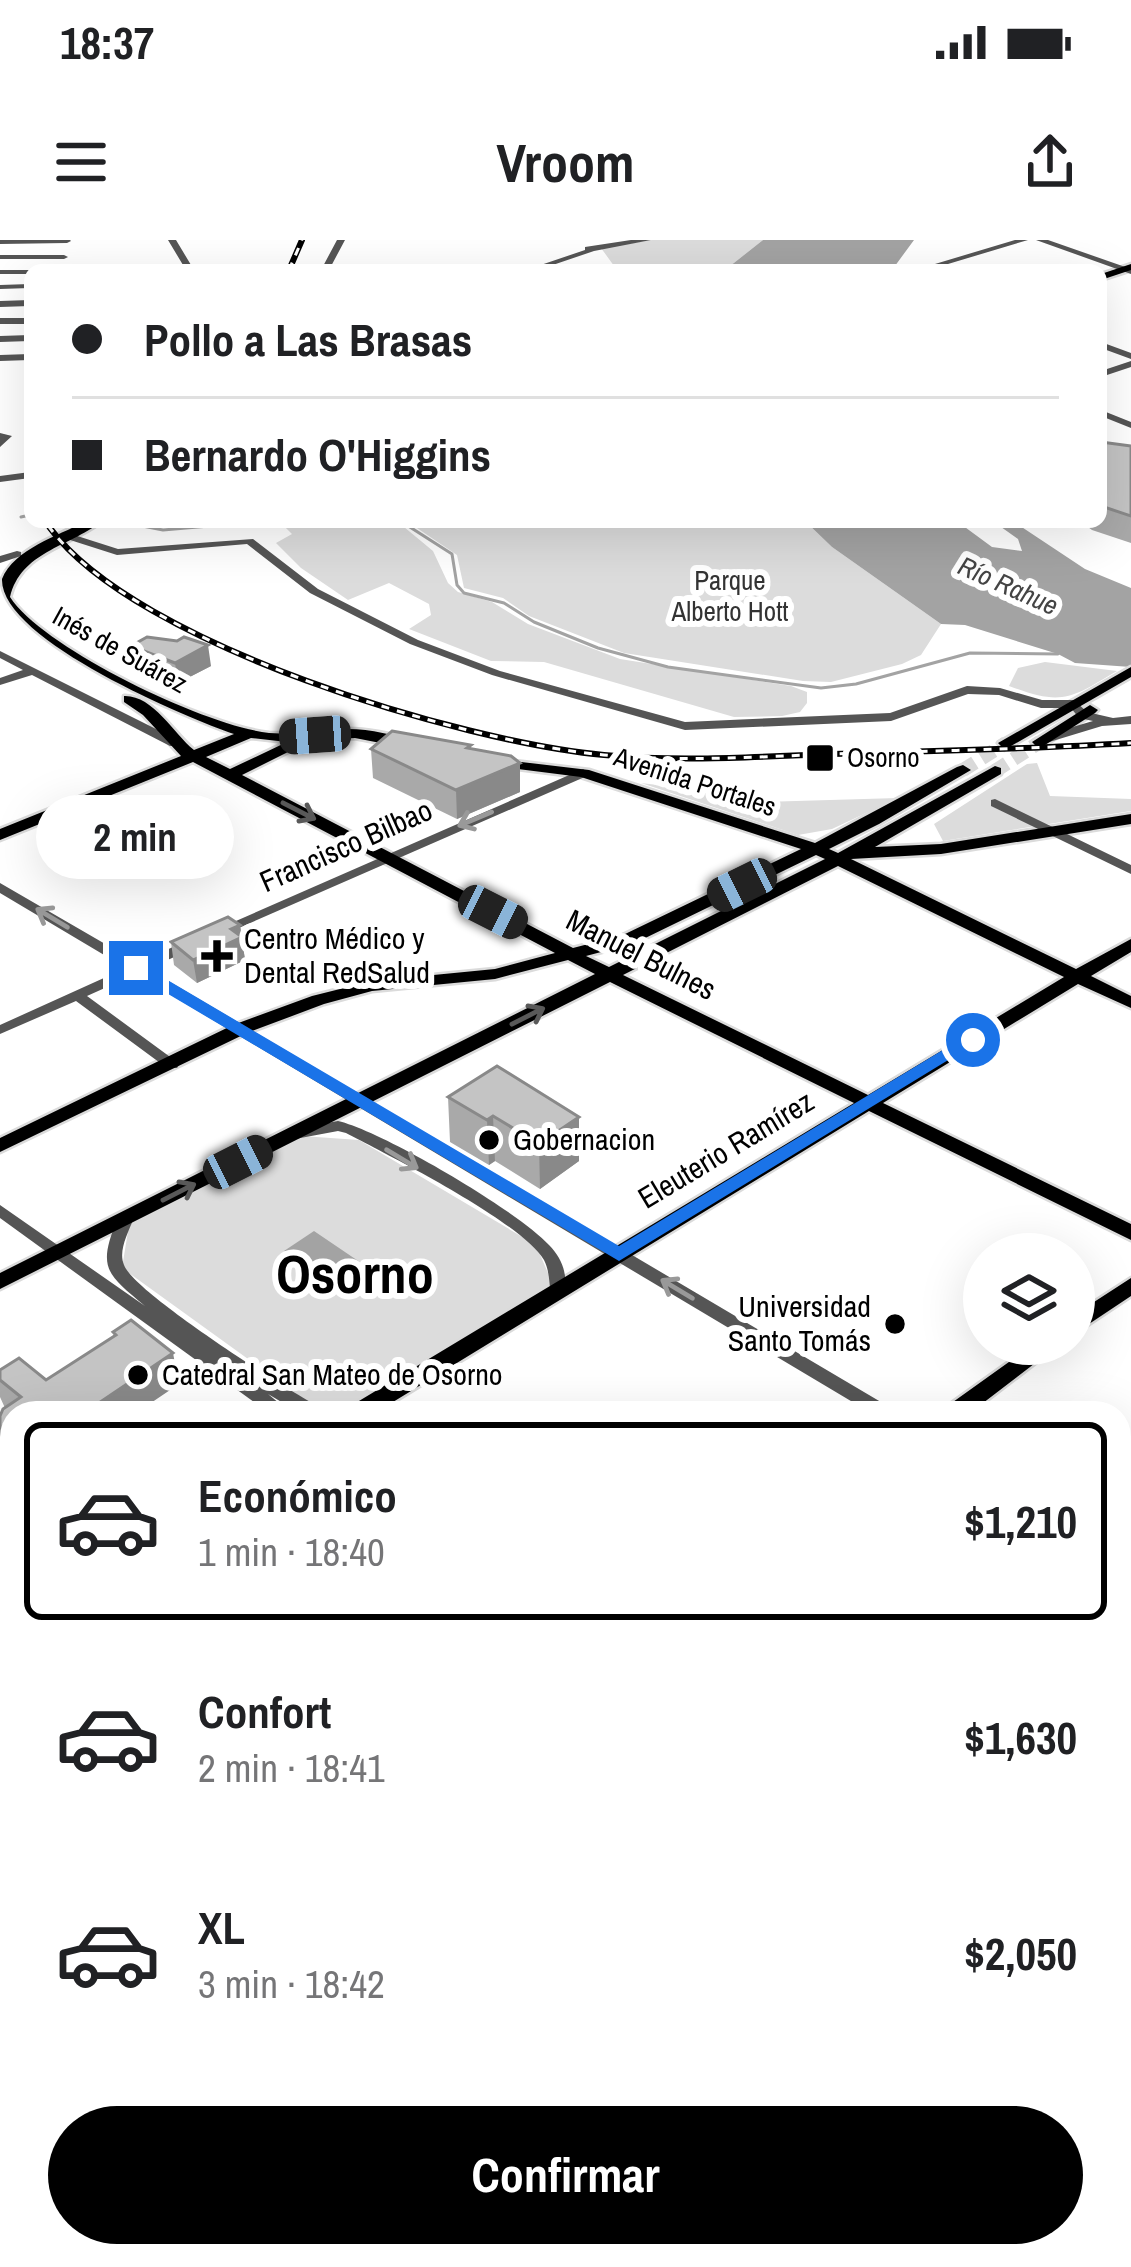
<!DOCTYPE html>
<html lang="es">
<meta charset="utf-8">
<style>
:root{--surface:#fff;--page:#f6f6f6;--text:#202124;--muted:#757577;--line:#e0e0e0;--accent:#000}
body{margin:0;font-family:"Archivo Narrow",sans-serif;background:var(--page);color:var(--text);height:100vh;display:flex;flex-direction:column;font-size:45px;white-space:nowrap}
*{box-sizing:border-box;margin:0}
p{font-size:39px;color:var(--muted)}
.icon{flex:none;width:66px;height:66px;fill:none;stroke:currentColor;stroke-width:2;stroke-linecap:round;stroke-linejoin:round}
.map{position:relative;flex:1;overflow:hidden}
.details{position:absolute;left:0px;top:1161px;width:1131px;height:867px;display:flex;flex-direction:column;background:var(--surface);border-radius:36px 36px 0 0;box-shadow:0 12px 48px #0002}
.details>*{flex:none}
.banner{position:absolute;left:24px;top:24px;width:1083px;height:264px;border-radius:18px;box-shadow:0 12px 48px #0002;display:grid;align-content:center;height:264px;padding:0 48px;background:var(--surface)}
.buttons{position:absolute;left:963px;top:993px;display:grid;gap:24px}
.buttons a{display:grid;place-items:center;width:132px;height:132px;border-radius:50%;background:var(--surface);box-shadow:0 12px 48px #0002;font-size:60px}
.end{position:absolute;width:54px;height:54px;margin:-27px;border:15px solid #1a73e8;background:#fff;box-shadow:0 0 0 6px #fff}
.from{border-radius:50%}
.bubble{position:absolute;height:84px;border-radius:42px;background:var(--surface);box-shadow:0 12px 48px #0002;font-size:39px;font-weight:700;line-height:84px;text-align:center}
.car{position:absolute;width:36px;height:72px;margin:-36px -18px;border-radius:15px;box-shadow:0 0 9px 3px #0007;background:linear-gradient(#222 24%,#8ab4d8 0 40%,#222 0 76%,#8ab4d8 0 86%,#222 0)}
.banner b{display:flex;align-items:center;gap:42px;height:114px;font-size:45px}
.banner b+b{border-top:3px solid var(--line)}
.banner i{width:30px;height:30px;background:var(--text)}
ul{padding:21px 0 0;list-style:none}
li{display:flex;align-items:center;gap:36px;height:198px;margin:0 24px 18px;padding:0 24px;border:6px solid transparent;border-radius:18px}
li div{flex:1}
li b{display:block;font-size:45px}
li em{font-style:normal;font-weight:700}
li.on{border-color:var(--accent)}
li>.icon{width:108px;height:108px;stroke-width:1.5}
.button{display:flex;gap:24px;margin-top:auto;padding:24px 48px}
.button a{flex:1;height:138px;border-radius:72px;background:var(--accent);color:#fff;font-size:48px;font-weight:700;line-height:138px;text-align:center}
.status{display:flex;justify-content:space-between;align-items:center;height:84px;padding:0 60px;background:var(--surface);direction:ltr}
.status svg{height:33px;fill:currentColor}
header{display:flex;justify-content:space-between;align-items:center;height:156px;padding:0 48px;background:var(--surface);font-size:54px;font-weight:700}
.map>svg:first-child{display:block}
.green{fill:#dcdcdc}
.water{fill:#a3a3a3}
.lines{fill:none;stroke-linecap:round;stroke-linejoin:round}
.stream{stroke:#a3a3a3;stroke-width:3}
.major-tunnel{stroke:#d9d9d9;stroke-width:14;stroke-dasharray:14 8;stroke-linecap:butt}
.major-casing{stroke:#dbdbdb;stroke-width:5}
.minor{fill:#555;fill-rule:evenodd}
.major{fill:#000;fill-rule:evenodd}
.rail-casing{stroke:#000;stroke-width:6}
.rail{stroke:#fff;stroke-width:3;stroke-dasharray:8;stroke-linecap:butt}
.wall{fill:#a9a9a9}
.shaded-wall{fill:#898989}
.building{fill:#c4c4c4;stroke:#898989;stroke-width:3}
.oneway{stroke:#595959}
.oneway2{stroke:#999}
.route{fill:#1a73e8}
.poi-dot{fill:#000;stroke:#fff;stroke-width:4.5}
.labels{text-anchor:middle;stroke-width:12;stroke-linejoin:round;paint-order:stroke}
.far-park-label{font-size:27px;fill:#333;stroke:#fff}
.far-water-label{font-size:27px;font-style:italic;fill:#444;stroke:#fff}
.far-street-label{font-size:27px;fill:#000;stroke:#fff}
.far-poi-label{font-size:27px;fill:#000;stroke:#fff;text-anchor:start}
.street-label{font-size:30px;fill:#000;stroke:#fff}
.poi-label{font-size:30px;fill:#000;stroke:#fff;text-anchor:start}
.town-label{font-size:54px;font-weight:bold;fill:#000;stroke:#fff}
</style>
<div class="status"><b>18:37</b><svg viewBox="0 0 49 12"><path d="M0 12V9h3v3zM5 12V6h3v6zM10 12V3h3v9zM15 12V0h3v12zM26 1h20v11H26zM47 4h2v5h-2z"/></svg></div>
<header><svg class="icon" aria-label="menu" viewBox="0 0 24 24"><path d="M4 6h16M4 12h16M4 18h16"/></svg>Vroom<svg class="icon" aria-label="share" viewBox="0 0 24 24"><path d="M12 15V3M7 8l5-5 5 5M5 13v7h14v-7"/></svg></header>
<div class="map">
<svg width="1131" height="2027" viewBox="0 0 1131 2027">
<rect width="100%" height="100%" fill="#fff"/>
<!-- green -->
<path class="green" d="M 652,0 L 763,0 L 725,30 L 617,30 L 601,8 Z
M 280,282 L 398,282 L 433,311 L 448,343 L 458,352 L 492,362 L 528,384 L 620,419 L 791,446 L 807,452 L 807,463 L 800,472 L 782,476 L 734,477 L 544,422 L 491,421 L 409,389 L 431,375 L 429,364 L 389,343 L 348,360 L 301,328 L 276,303 L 292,294 Z
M 408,282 L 806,282 L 832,307 L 941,384 L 921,415 L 902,424 L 831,442 L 803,441 L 624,413 L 529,376 L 503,358 L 464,348 L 457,315 Z
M 1045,422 L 1117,431 C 1070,459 1062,466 1009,446 L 1018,428 Z
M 1037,523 L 1050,556 L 1131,559 L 1131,571 L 943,601 L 934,584 L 1027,524 Z
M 641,543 L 749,556 L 760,562 L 898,558 L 832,589 L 798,595 Z
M 302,896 L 359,900 L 536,1005 L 551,1040 L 549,1049 L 354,1170 L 326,1172 L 313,1166 L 122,1028 L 129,985 Z"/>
<!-- water -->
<path class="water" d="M 763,0 L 914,0 L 892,30 L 725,30 Z
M 806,282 L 958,282 L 992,307 L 1022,311 L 1018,299 L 994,282 L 1014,282 L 1085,329 L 1131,348 L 1131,427 L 1075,423 L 1058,414 L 965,385 L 941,384 L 832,307 Z
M 314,991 L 373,1031 L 343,1052 L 284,1011 Z"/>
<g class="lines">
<!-- stream -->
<path class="stream" d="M 21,277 L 30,275
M 122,282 L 163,290 L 257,282
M 402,282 L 452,314 L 457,345 L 464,353 L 504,363 L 534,382 L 598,408 L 668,427 L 821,448 L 856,444 L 970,413 L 1058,414"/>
<!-- major-tunnel -->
<path class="major-tunnel" d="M 963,530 L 1006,503
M 995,531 L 1040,502"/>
<!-- major casing -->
<g class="major-casing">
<path id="major" d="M 1131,24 L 1131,30 L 1101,40 L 1101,34 Z
M 84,282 L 101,282 C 68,307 21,312 10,357 C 44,409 206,486 269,493 C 294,495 319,489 343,489 C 368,488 393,495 416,501 L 416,507 L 411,509 L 355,498 L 312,500 L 242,535 L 573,708 L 623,695 L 801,609 L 581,537 L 494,526 L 486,521 L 488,518 L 589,530 L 815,603 L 957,527 L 963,525 L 971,530 L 879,584 L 829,609 L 838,613 L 995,526 L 1001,528 L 1001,534 L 875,607 L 941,604 L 1131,574 L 1131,584 L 941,614 L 851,619 L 1076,729 L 1131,699 L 1131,712 L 1091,736 L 1131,756 L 1131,768 L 1078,744 L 883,863 L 1131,984 L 1131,1000 L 869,871 L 375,1173 L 346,1173 L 349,1167 L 854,863 L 610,742 L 0,1049 L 0,1033 L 595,734 L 568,720 L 495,739 L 372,751 L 324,764 L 247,793 L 0,912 L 0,898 L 233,785 L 312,756 L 372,741 L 495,729 L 555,713 L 193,522 L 0,600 L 0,589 L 181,516 L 143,475 L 124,462 L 124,456 C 153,455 173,493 194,510 L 234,494 C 190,479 0,400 2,339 C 14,309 58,296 84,282 ZM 251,498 L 287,502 L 230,529 L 206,517 ZM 816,615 L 825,619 L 609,727 L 586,716 L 635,703 ZM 838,626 L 1064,737 L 868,855 L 623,735 Z
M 1131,427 L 1131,437 L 1011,506 L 1001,506 L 998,503 Z
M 1090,465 L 1098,470 L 1095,473 L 1045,505 L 1035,505 L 1032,502 Z
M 1131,1038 L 1131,1056 L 1074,1094 L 1074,1075 Z
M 1034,1104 L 1060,1104 L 970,1173 L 943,1173 L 946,1167 Z
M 12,1365 L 12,1387 L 0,1392 L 0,1370 Z
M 12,1836 L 12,1869 L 0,1875 L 0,1842 Z"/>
</g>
<!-- minor -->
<path class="minor" d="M 0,0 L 70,0 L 71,1 L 67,3 L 0,4 Z
M 168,0 L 176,0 L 194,30 L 186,30 Z
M 337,0 L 345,0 L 329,30 L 321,30 Z
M 631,0 L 651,0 L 594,11 L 538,30 L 526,30 L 585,10 L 585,7 Z
M 1015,0 L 1028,0 L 928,30 L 915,30 Z
M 1036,0 L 1048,0 L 1131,29 L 1131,34 Z
M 0,15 L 64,15 L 68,17 L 64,19 L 0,19 Z
M 600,27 L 606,27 L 607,30 L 599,30 Z
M 0,30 L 32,30 L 30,34 L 0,34 Z
M 30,44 L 30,48 L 0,49 L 0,45 Z
M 30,60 L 30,66 L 0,67 L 0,61 Z
M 0,78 L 30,78 L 30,84 L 0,84 Z
M 30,95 L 30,101 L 0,102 L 0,96 Z
M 1101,102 L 1131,113 L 1131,119 L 1101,108 Z
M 30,114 L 30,120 L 0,121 L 0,115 Z
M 1131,121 L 1131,127 L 1101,137 L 1101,131 Z
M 1101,170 L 1131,182 L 1131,188 L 1101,176 Z
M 0,193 L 12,196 L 0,207 Z
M 30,232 L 30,238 L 0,242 L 0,236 Z
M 71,294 L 118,309 L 253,299 L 318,349 L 418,400 L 500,431 L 685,482 L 890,473 L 967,446 L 1000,448 L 1042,460 L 1074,460 L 1087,472 L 1113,478 L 1131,476 L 1131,484 L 1102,486 L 1046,503 L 1042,502 L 1042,496 L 1093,481 L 1079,478 L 1071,468 L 1041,468 L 999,455 L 968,454 L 891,481 L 685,490 L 492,435 L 410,404 L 310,353 L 247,304 L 117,315 L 67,299 L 66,297 Z
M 17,311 L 21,312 L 21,316 L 0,323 L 0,316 Z
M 0,411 L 178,500 L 180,503 L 178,506 L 170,506 L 32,435 L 0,445 L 0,438 L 23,430 L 0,418 Z
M 583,529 L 589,533 L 587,536 L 225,694 L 215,694 L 213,691 Z
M 995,559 L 1131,625 L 1131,634 L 991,566 L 991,560 Z
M 41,574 L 46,575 L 131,631 L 124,635 L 119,634 L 36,581 L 36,575 Z
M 0,643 L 138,723 L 186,701 L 196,701 L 196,707 L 148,729 L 891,1168 L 894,1173 L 871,1173 L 136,734 L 87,756 L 177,822 L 179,825 L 177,828 L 167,828 L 76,761 L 0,794 L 0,785 L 126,728 L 0,653 Z
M 338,881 C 382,891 518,971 549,1005 C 563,1019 569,1037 563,1056 L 551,1056 C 549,1044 550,1032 544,1020 C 520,981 390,916 346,893 L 338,891 L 295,899 L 287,894 L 295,889 Z
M 0,965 L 145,1066 C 107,1034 97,1029 117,980 L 119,976 L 131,976 L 133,980 C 128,993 118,1011 124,1025 C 134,1053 289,1151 321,1168 L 324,1173 L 300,1173 L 268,1154 L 291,1173 L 269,1173 L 0,978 Z
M 1119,1305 L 1131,1310 L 1131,1327 L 1119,1321 Z
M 0,1459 L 12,1466 L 12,1487 L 0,1480 Z
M 1131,1538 L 1131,1560 L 1119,1567 L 1119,1545 Z
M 1119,1762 L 1131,1768 L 1131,1793 L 1119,1787 Z
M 267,2016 L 299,2016 L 292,2027 L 260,2027 Z
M 599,2016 L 631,2016 L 636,2024 L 639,2016 L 667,2016 L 662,2027 L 605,2027 Z"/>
<!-- major -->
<use href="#major" class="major"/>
<!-- rail casing -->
<g class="rail-casing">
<path id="rail" d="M 289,30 L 302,0
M 30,193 C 30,227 29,259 50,288 C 136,405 462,502 604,515 C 679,522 756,517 831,514 C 931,511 1031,509 1131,503"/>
</g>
<!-- rail -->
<use href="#rail" class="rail"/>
</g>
<!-- wall -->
<path class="wall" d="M 1101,202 L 1131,206 L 1131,303 L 1092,290 L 1081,282 L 1101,282 Z
M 131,406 L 211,426 L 178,443 L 134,427 Z
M 471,505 L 471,509 L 520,523 L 520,552 L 457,579 L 373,538 L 371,509 Z
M 240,685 L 245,720 L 197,743 L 174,725 L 171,702 Z
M 497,826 L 579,921 L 540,949 L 495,921 L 489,925 L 450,902 L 448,857 Z
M 113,1092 L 179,1144 L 12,1173 L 12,1229 L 5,1217 L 0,1201 L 0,1176 L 5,1168 L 0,1157 L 0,1130 L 46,1140 L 114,1096 Z"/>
<!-- shaded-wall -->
<path class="shaded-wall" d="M 208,405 L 211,426 L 178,443 L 175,423 Z
M 520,523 L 520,552 L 457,579 L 456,550 Z
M 240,685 L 245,720 L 197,743 L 193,720 L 231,689 Z
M 493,876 L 495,921 L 489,925 L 487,880 Z
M 579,877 L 579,921 L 540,949 L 539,904 Z
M 173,1113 L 179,1144 L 136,1173 L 83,1173 Z"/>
<!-- building -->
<path class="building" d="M 1101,202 L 1131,206 L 1131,276 L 1101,266 Z
M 147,397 L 177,401 L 184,397 L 208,405 L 175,423 L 131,406 Z
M 392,491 L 471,505 L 467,508 L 511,516 L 520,523 L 456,550 L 371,509 Z
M 228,677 L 240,685 L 231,689 L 242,697 L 193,720 L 171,702 Z
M 497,826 L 579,877 L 539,904 L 493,876 L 487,880 L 448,857 Z
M 131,1080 L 173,1113 L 84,1173 L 12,1173 L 12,1199 L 3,1197 L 0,1192 L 0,1176 L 3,1169 L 21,1157 L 0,1140 L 0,1130 L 19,1118 L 46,1140 L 116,1095 L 113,1092 Z"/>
<!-- one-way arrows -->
<defs><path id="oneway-shaft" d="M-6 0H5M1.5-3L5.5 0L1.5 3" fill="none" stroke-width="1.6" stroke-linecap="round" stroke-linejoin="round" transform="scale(3)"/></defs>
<g class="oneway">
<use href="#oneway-shaft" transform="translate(299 571) rotate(27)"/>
<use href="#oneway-shaft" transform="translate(528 776) rotate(-27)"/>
<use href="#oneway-shaft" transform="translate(179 952) rotate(-27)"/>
</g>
<g class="oneway2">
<use href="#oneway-shaft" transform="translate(475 579) rotate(157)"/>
<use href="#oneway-shaft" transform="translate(52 678) rotate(-149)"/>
<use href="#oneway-shaft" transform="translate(402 919) rotate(31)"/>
<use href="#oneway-shaft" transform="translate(677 1049) rotate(-149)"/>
</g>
<!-- route -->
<path class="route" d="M 131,725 L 142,725 L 619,1006 L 966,796 L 981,800 L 619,1021 L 131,732 Z"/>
<!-- markers -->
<g class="poi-dot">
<rect x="805" y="503" width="30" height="30" rx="6"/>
<path d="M211 698h12v12h12v12h-12v12h-12v-12h-12v-12h12z"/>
<circle cx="489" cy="900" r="12"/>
<circle cx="895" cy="1084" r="12"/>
<circle cx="138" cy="1135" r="12"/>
</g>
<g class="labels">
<!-- far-park labels -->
<g class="far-park-label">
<text x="730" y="350">Parque<tspan x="730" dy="31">Alberto Hott</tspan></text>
</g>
<!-- far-water labels -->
<g class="far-water-label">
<text transform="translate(1008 346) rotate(24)" y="9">Río Rahue</text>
</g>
<!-- far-street labels -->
<g class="far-street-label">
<text transform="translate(120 410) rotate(29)" y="9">Inés de Suárez</text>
<text transform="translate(695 542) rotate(18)" y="9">Avenida Portales</text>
</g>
<!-- far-poi labels -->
<g class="far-poi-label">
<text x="847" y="527">Osorno</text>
</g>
<!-- street labels -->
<g class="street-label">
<text transform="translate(346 606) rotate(-24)" y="10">Francisco Bilbao</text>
<text transform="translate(641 715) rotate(27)" y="10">Manuel Bulnes</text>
<text transform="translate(726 910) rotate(-31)" y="10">Eleuterio Ramírez</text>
</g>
<!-- poi labels -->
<g class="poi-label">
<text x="244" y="709">Centro Médico y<tspan x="244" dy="34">Dental RedSalud</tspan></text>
<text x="513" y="910">Gobernacion</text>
<text x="871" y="1077" text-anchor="end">Universidad<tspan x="871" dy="34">Santo Tomás</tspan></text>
<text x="162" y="1145">Catedral San Mateo de Osorno</text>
</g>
<!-- town labels -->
<g class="town-label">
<text x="355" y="1053">Osorno</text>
</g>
</g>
</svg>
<div class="buttons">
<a><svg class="icon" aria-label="layers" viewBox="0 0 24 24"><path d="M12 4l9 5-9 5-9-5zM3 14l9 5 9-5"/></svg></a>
</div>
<i class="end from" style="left:973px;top:800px"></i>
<i class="end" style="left:136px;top:728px"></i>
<div class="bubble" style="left:36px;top:555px;width:198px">2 min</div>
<i class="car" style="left:315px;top:495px;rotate:266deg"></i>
<i class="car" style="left:742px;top:645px;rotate:244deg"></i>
<i class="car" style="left:493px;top:672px;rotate:117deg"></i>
<i class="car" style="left:238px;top:922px;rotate:63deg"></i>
<div class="banner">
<b><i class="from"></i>Pollo a Las Brasas</b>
<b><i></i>Bernardo O'Higgins</b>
</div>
<section class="details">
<ul>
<li class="on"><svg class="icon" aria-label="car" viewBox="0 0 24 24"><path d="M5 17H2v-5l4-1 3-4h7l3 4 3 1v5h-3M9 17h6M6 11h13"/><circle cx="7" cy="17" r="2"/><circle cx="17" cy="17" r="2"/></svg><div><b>Económico</b><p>1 min · 18:40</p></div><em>$1,210</em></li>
<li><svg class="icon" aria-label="car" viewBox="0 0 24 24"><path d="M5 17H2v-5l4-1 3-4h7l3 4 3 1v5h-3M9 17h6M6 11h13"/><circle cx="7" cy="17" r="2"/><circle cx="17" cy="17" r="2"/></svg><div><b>Confort</b><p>2 min · 18:41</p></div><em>$1,630</em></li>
<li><svg class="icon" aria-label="car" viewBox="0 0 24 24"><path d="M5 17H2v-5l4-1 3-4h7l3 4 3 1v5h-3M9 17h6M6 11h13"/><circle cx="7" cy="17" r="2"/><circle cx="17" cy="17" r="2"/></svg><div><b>XL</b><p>3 min · 18:42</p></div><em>$2,050</em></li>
</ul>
<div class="button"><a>Confirmar</a></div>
</section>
</div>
